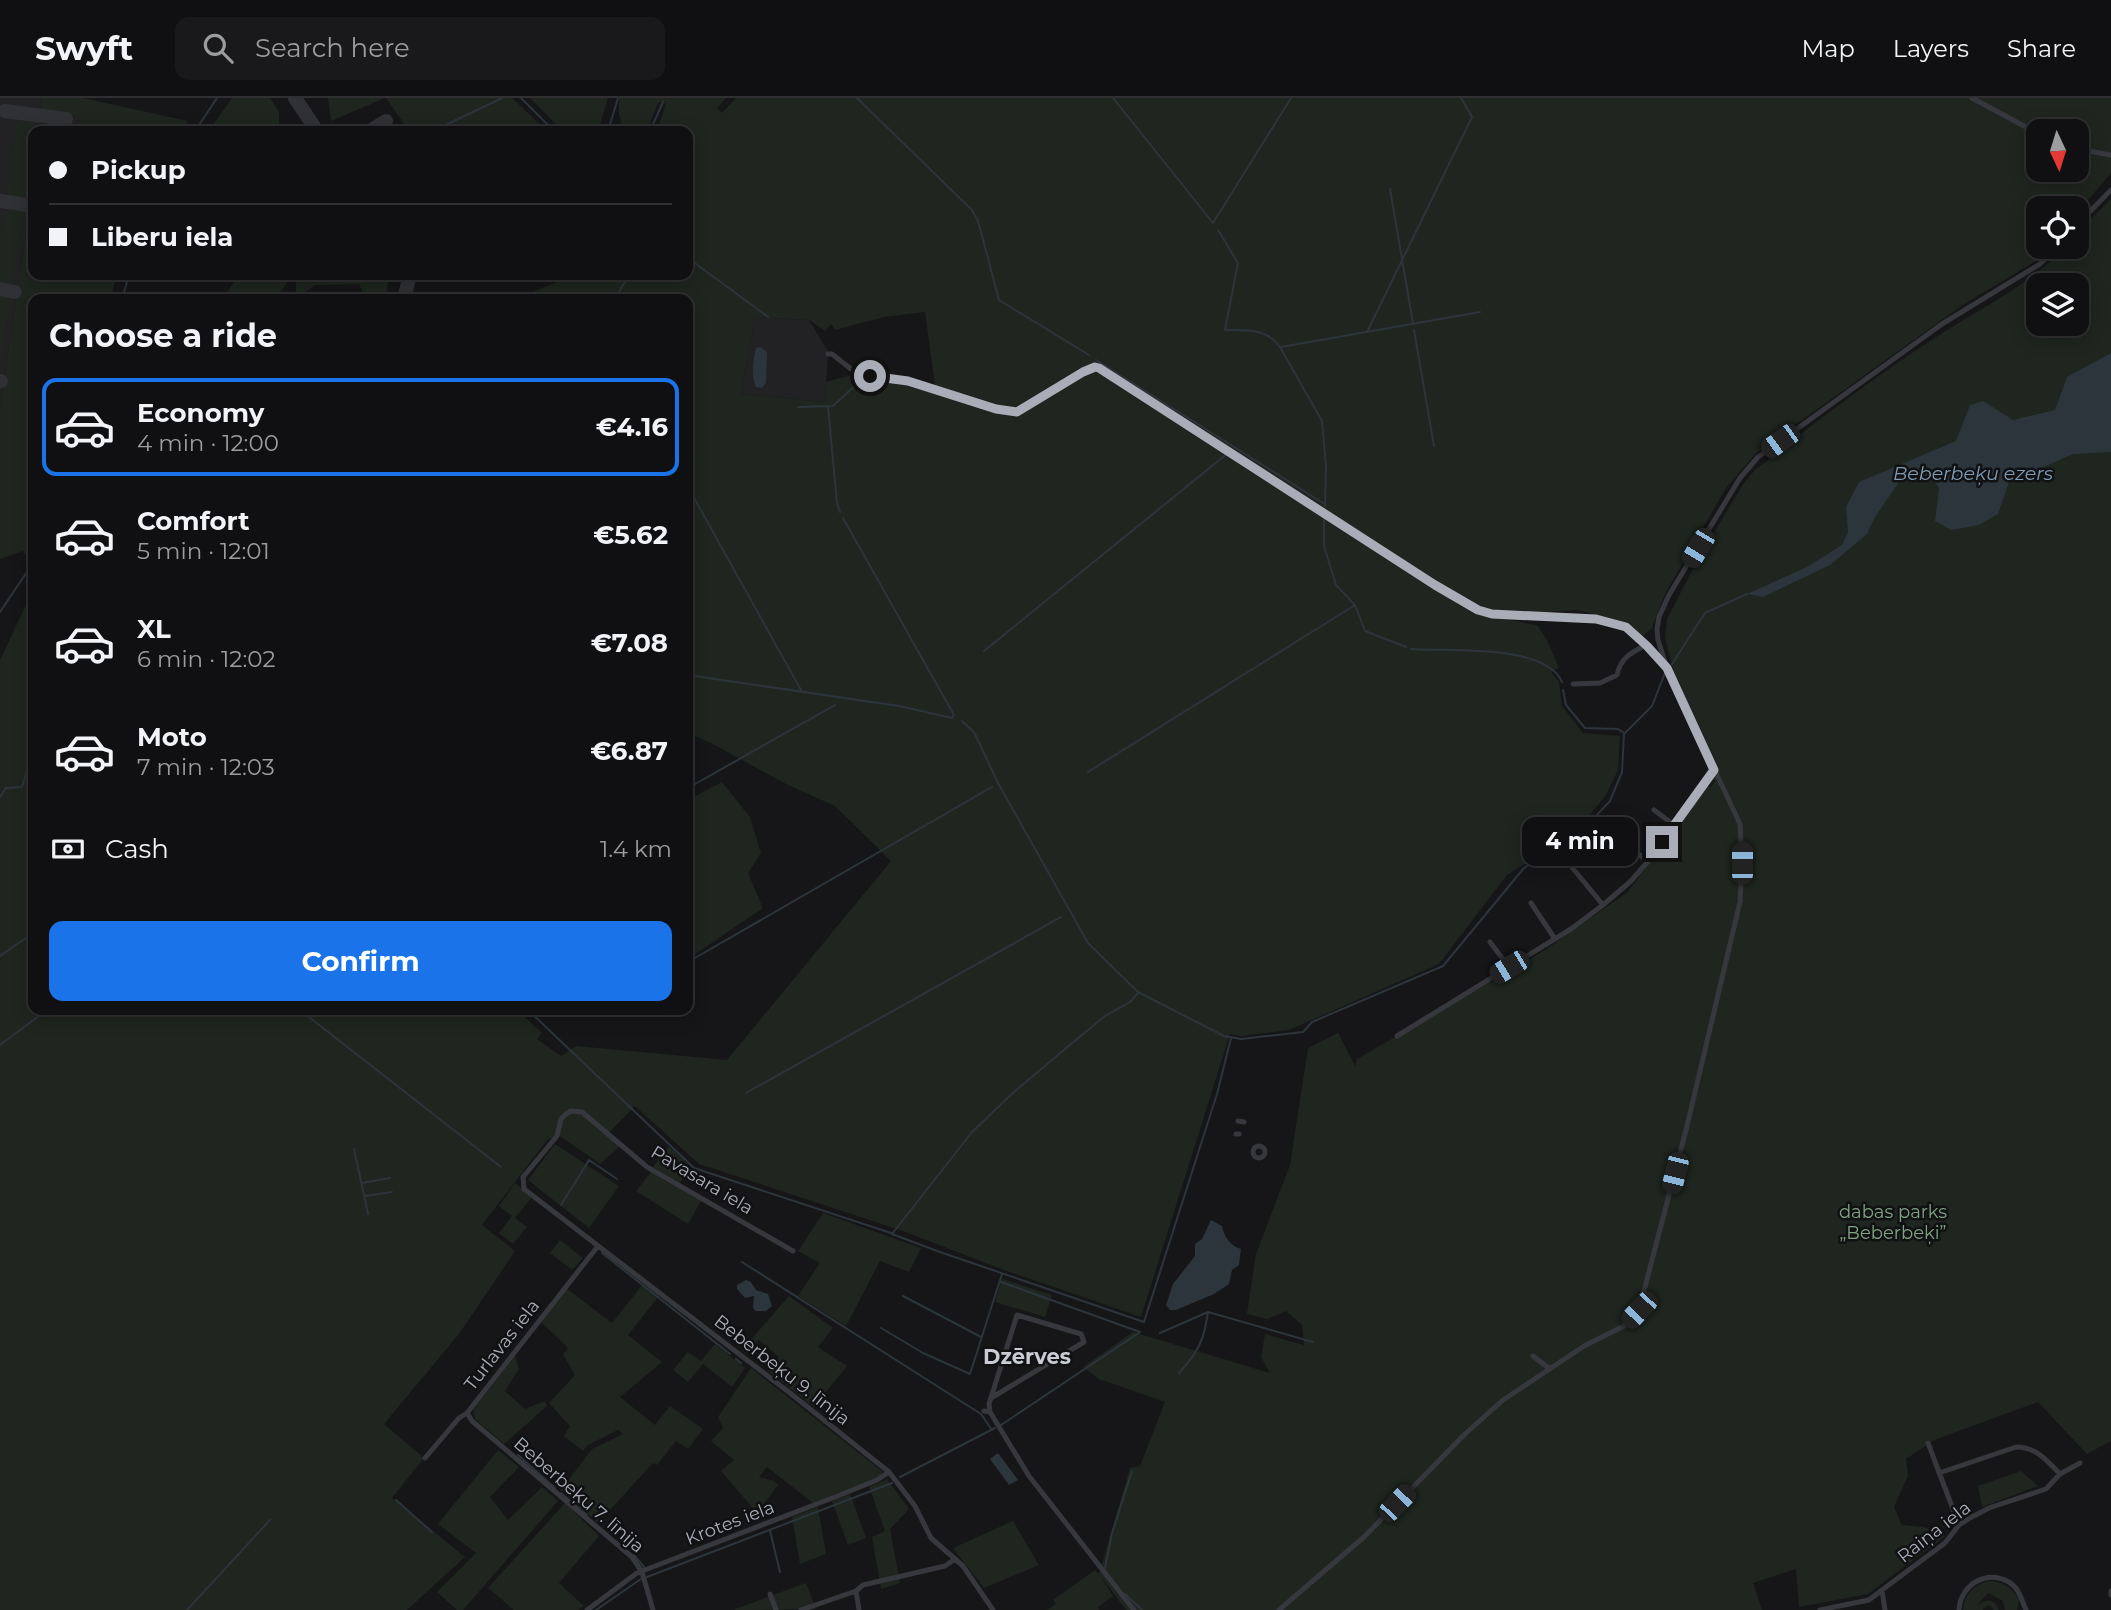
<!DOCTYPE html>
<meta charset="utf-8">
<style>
:root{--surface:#101012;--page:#19191b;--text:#f1f3f6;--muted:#9c9d9f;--line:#303032;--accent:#1a73e8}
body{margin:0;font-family:Montserrat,sans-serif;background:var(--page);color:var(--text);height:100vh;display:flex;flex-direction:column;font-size:26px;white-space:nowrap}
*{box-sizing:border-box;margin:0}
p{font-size:23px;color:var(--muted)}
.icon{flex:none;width:38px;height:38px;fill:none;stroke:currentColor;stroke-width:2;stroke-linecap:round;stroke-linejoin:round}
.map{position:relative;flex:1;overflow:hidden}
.sheet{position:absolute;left:28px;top:196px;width:665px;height:721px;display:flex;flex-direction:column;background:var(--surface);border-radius:14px;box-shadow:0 4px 18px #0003,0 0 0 2px var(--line)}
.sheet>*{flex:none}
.guide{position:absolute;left:28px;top:28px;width:665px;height:154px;border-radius:14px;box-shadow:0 4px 18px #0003,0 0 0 2px var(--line);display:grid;align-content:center;height:154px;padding:0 21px;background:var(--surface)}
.needle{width:46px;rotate:176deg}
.buttons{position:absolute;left:2026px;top:21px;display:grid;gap:14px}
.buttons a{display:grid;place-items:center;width:63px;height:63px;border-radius:14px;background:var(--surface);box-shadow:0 4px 18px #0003,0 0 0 2px var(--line);font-size:35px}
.end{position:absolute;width:32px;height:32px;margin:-16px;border:9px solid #a8adb8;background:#111;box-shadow:0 0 0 4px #111}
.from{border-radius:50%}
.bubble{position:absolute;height:49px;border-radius:14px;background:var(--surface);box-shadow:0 4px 18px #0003,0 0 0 2px var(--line);font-size:23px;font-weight:700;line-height:49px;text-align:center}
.car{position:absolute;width:21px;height:42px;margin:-21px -10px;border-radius:9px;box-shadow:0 0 5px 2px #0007;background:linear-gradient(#222 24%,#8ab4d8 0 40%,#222 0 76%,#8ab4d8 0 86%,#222 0)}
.guide b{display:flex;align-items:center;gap:24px;height:66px;font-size:26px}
.guide b+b{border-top:2px solid var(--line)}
.guide i{width:18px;height:18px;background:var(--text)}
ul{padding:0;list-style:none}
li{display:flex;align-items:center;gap:21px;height:98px;margin:0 14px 10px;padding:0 7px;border:4px solid transparent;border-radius:14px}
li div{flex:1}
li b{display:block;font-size:26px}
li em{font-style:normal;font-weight:700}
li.current{border-color:var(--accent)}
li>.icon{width:63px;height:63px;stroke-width:1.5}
h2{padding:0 21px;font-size:32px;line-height:84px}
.pay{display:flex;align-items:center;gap:18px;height:77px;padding:0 21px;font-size:26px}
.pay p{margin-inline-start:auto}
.primary-button{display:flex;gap:14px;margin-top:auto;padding:14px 21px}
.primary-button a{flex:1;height:80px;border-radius:14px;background:var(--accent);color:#fff;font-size:28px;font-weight:700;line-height:80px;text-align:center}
header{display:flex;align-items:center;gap:42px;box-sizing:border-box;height:98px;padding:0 35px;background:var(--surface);border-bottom:2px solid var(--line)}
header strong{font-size:33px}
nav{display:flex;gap:38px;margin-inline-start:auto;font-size:24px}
.search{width:490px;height:63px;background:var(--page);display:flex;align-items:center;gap:18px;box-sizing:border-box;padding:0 24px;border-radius:14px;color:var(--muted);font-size:26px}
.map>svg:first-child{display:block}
.built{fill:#222225}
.green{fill:#1e261f;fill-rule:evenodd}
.water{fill:#2c353c}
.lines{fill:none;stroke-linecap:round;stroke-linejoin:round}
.stream{stroke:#2c353c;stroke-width:2}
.taxiway{stroke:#303135;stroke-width:14}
.minor{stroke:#37383d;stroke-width:5}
.route{stroke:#a8adb8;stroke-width:9}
.labels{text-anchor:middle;stroke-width:5;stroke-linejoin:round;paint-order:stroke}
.street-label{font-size:18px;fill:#a8adb8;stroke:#111113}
.park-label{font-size:18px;fill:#7fa381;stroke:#111113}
.water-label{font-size:19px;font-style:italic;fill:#7f9bb3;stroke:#111113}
.quarter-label{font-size:21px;font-weight:bold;fill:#c9ccd4;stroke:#111113}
</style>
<header>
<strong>Swyft</strong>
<div class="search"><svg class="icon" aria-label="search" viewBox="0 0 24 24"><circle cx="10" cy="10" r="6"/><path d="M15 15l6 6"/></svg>Search here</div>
<nav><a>Map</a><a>Layers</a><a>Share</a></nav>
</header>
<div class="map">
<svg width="2111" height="1512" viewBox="0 0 2111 1512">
<rect width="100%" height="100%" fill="#161618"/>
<!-- built -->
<path class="built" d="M 0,0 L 42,0 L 40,15 L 79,19 L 77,33 L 33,33 L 33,86 L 0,308 Z
M 755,219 L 809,222 L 828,253 L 825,304 L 741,296 Z"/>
<!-- green -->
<path class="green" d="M 42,0 L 83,0 L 188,23 L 180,33 L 77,33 L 79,19 L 40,15 Z
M 232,0 L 270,0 L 279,14 L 279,33 L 209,33 Z
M 328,0 L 385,0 L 331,23 Z
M 386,0 L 512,0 L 547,33 L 392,33 L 404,26 Z
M 530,0 L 608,0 L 598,33 L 563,33 Z
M 619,0 L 726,0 L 717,10 L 722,15 L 736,0 L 2111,0 L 2111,75 L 2077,115 L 2077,110 L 2039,110 L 2039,149 L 2048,149 L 2036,163 L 1964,206 L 1756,355 L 1726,390 L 1665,496 L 1652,530 L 1643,538 L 1628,525 L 1578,512 L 1532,515 L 1515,513 L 1512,522 L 1538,528 L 1547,542 L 1559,570 L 1551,574 L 1559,584 L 1562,608 L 1583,635 L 1620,638 L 1618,672 L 1606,697 L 1578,732 L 1507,777 L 1439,866 L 1289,932 L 1241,938 L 1230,936 L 1141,1219 L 1004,1172 L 903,1133 L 699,1066 L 635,1008 L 608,1036 L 620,1048 L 600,1066 L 560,1038 L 548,1041 L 482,1127 L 515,1153 L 459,1236 L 384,1326 L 424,1360 L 392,1400 L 465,1459 L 407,1512 L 0,1512 L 0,562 L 33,492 L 33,912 L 517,912 L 542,935 L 537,941 L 561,958 L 576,948 L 727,962 L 891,763 L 835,708 L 786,686 L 713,646 L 688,635 L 688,201 L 515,201 L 562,182 L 560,177 L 625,177 L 622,181 L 629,182 L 633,177 L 688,177 L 688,33 L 657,33 L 666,6 L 662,4 L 658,5 L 647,33 L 624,33 L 619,17 ZM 2039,33 L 2077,33 L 2077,72 L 2039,72 ZM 925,214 L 936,295 L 908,287 L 852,277 L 826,284 L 825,304 L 741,296 L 755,219 L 809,222 L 825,233 L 831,226 L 835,232 L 884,219 Z
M 22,22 L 34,24 L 26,103 L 13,101 L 7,96 L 16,27 Z
M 33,86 L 33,177 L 117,177 L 110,201 L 33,201 L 33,469 L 23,453 L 0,461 L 0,307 Z
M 2111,101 L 2111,1343 L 2087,1356 L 2038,1304 L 1934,1342 L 1906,1361 L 1908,1378 L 1894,1409 L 1902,1427 L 1924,1429 L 1945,1438 L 1868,1496 L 1799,1509 L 1796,1471 L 1753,1485 L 1762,1512 L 1126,1512 L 1100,1477 L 1113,1498 L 1098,1509 L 1099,1512 L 1047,1512 L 1056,1506 L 1053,1502 L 1095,1472 L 1099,1476 L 1130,1370 L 1140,1368 L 1165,1304 L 1099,1281 L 1083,1269 L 1133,1234 L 1270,1275 L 1261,1259 L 1265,1236 L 1304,1247 L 1302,1227 L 1286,1213 L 1267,1221 L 1247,1216 L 1256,1156 L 1290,1067 L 1308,950 L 1338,935 L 1355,968 L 1357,961 L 1545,852 L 1628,794 L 1706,687 L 1711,689 L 1715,683 L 1713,680 L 1719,671 L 1673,571 L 1665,540 L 1667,521 L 1700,457 L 1744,385 L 1754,373 C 1811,327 1869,283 1930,243 C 1975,213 2028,189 2065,149 L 2077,149 L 2077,135 ZM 2039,187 L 2077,187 L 2077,226 L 2039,226 Z
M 8,112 L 24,113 L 12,190 L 0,188 L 0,142 L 4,115 Z
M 239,177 L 291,177 L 278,200 L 275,201 L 222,201 Z
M 306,177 L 389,177 L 386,201 L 366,201 L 359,186 L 315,187 L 296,201 L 296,185 Z
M 0,198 L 11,199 L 0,270 Z
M 722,684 L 750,719 L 761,755 L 748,775 L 763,810 L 688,861 L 688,702 Z
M 555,1046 L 619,1088 L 589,1130 L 528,1082 Z
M 669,1048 L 690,1068 L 680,1085 L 653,1069 Z
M 651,1074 L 701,1103 L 688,1126 L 636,1093 Z
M 515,1085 L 532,1099 L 515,1120 L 527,1129 L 513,1146 L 499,1135 L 512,1118 L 499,1108 Z
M 823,1115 L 921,1150 L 909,1174 L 880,1163 L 846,1228 L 798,1198 L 820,1165 L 798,1153 Z
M 560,1142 L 583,1160 L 572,1172 L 550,1155 Z
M 1002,1181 L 1052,1197 L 1045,1219 L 995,1204 Z
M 643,1186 L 659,1198 L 628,1237 L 662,1264 L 620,1299 L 655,1327 L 670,1308 L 703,1331 L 688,1351 L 676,1343 L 657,1367 L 653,1365 L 598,1425 L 561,1392 L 592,1351 L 623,1336 L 618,1332 L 588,1347 L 583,1353 L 564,1338 L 570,1328 L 549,1305 L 575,1277 L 563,1256 L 568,1250 L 541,1224 L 566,1190 L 612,1225 Z
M 789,1198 L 833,1230 L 818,1249 L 847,1268 L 814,1309 L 768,1273 L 779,1259 L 759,1242 L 746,1256 L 742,1252 Z
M 715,1246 L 745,1270 L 732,1289 L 703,1266 L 688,1284 L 673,1272 L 688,1254 L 701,1263 Z
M 515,1258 L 519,1271 L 505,1293 L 525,1311 L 545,1303 L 547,1308 L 504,1346 L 475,1321 L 473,1312 Z
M 751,1270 L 883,1374 L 879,1379 L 813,1405 L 767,1369 L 759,1379 L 774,1383 L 778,1387 L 757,1415 L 721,1373 L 734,1362 L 711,1343 L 723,1330 L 718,1319 Z
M 498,1352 L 519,1369 L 490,1399 L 508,1422 L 542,1389 L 558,1403 L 463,1512 L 457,1512 L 437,1494 L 476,1455 L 438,1426 Z
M 2021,1373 L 2038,1388 L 1982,1409 L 1978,1388 Z
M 887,1381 L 909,1411 L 890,1431 L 900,1485 L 881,1491 L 872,1439 L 885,1433 L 869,1389 Z
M 850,1396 L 866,1440 L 848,1447 L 832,1403 Z
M 565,1405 L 599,1438 L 559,1485 L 584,1508 L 578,1512 L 514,1512 L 488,1490 Z
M 818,1409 L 826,1456 L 800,1466 L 792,1419 Z
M 1013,1423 L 1039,1467 L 984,1490 L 953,1450 Z
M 1988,1483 C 2002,1483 2012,1489 2019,1502 L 2017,1512 L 2005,1512 L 2003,1503 L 1988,1495 L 1976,1508 C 1986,1501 1994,1499 1999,1512 L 1994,1512 L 1988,1507 L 1982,1512 L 1963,1512 C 1964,1496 1973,1488 1988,1483 Z
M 806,1485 L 816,1511 L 736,1512 L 735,1511 Z"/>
<!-- water -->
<path class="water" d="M 760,249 L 767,254 L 766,285 L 762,290 L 756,289 C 751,277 753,263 756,250 Z
M 2111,255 L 2111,354 L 2073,356 L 2009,384 L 1998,416 L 1979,427 L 1951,432 L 1935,423 L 1939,390 L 1931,377 L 1901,381 L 1875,419 L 1867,436 L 1830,467 L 1763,499 L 1747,496 L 1807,469 L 1842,447 L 1848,434 L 1846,409 L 1859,384 L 1956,343 L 1970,307 L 1983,303 L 2013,322 L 2055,312 L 2067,279 Z
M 1211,1122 L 1222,1128 C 1224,1138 1230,1148 1241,1151 L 1239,1167 L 1232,1172 L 1229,1186 L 1214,1196 L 1176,1212 L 1170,1212 L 1166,1207 L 1173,1186 L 1195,1158 L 1195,1146 L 1202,1141 Z
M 746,1182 L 751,1184 L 756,1192 L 768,1196 L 772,1208 L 766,1213 L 756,1213 L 753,1210 L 754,1198 L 745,1200 L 737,1191 L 737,1187 Z
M 998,1355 L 1018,1382 L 1009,1387 L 990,1361 Z"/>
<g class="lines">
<!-- stream -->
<path class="stream" d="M 521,0 L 554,33
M 857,0 L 972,112 L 978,123 L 999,202 L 1089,257
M 1113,0 L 1213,125 L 1291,0
M 435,32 L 502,0
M 195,33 L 217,0
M 608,33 L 618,0
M 650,33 L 663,4
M 1390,91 L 1413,225
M 1218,132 L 1238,165 L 1225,232 C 1246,232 1267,230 1280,249 L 1322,323 L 1326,368 L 1325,408
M 688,160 L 768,219
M 122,201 L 129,177
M 615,201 L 629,177
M 1414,232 L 1434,348
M 1367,234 L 1472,19 L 1461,0
M 1281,249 L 1480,214
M 1096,262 L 1323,405
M 798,309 L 833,308 L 862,281
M 828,309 L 837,405 L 840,414
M 688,389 L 801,592
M 1324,419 L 1324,448 L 1336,487 L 1355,507 L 1365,533 L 1406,549
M 0,514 L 33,465
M 1411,551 C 1446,554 1546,545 1562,584
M 984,553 L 1228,355
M 1672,566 L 1705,515 L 1747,496
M 688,577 L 899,608 L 952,620 L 954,617 L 843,420
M 1563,592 L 1566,607 L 1585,630 L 1618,631 L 1624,635
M 962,623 L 974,634 L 998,685 L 1088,845 L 1138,894 L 1224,938 L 1241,941 L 1303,934 L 1312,924 L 1443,868 L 1524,770 L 1580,735 L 1610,703 L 1622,674 L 1624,636 L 1652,608 L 1665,575
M 1088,674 L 1355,507
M 688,690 L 835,607
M 0,699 L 6,690 L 22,689 L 27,673 L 33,667
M 0,858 L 33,835
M 688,864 L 992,689
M 1138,895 L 1130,904 L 1105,918 L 1077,941 L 1014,994 L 972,1034 L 892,1136 L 937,1153 L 1144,1224 L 1217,996 L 1231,940
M 300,912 L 501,1069
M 528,912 L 694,1070 L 891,1135
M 0,947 L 47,912
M 746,995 L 1061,819
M 354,1051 L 368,1116
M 362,1085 L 390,1080
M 365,1098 L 392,1094
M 561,1107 L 589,1062 L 617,1081
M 602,1155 L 730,1256
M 742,1164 L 981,1316 L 992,1332
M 1001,1184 L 1140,1234
M 903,1198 L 981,1239
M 881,1230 L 923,1255 L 970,1276 L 1002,1176
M 1160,1235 L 1208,1214 L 1313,1244
M 736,1261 L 741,1265
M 1179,1275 C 1198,1254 1204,1243 1208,1214
M 1001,1327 L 1140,1234
M 518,1357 L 555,1390
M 900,1379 L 995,1330
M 561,1395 L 587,1417
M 396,1402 L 432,1434
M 770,1433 L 780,1474
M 634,1457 L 644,1469
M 1105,1470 L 1112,1435 L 1132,1373
M 647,1479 L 892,1385
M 1125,1496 L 1142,1512
M 187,1512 L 270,1422
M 596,1512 L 641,1481"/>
<!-- taxiway -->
<path class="taxiway" d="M 295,0 L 317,33
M 5,13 L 66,21
M 370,33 L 386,23
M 0,103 L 28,107
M 0,191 L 15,194
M 404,201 L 410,177
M 0,283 L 1,283"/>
<!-- minor -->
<path class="minor" d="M 1972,0 L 2039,36
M 2077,51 L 2111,57
M 2077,127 L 2111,92
M 828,256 L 832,256 L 851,271 L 870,278 L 908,283 L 996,311 L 1017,314 L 1083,274 L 1095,269 L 1099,270 L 1435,487 L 1478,512 L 1492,516 C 1523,518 1602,515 1626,529 C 1641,538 1653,554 1664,567
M 1573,586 L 1600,585 L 1617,577 C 1621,559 1631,555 1646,547
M 1654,712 L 1674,727
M 1620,741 L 1647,763
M 1561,756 L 1603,807
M 1531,805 L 1555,841
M 1490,844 L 1509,869
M 1397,938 L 1571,831 L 1603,807 L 1631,783 L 1650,761 L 1714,672
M 1238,1023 L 1244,1024
M 1236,1036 L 1239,1036
M1253 1054a6 6 0 1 1 12 0a6 6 0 1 1-12 0Z
M 793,1153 L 647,1069 L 582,1014 L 571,1013 L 566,1016 L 561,1021 L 557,1038 L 523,1079 L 524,1091 L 790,1295 L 889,1374 L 915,1408 L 931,1440 L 963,1468 L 993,1512
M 1533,1258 L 1550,1271
M 984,1313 L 990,1314 L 1029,1378 L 1134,1512
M 990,1314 L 989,1306 L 1017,1217 L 1081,1236 L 1084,1244 L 991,1300
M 467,1315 L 472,1323 L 632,1459 L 642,1474 L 653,1512
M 1928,1345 L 1959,1427
M 425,1360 L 459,1320 L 467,1315 L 598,1148
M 1939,1375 L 2016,1349 C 2037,1349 2047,1363 2060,1376
M 856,1493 L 859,1512
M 2111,1493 L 2111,1497
M 770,1496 L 776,1512
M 587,1512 L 637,1475 L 835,1399 L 877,1382 L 889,1374
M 801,1512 L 856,1493 L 863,1487 L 945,1468 L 955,1461
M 1279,1512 L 1364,1439 L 1465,1336 L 1503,1302 L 1584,1248 L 1624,1228 L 1639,1212 L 1687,1028 L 1740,804 L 1742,765 L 1740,726 L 1667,570 L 1658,542 L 1657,531 L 1659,519 L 1669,497 L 1740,380 L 1758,359 L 1942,226 L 2040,166 L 2058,149
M 1820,1512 L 1869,1502 L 1882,1492
M 1885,1512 L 1882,1492 L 1945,1445 L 1959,1427 L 1970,1420 L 1989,1410 L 2046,1391 L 2060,1376 L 2080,1365
M 1959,1512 C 1960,1485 1991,1469 2013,1487 C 2020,1493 2022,1503 2026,1512"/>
</g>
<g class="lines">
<!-- route -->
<path class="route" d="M 870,278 L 908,283 L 996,311 L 1017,314 L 1083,274 L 1095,269 L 1099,270 L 1435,487 L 1478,512 L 1492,516 L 1596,521 L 1626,529 L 1647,548 L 1667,570 L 1714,672 L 1662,744"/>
</g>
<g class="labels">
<!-- street labels -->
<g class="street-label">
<text transform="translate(702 1082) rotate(31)" y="6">Pavasara iela</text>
<text transform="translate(502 1247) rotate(-52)" y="6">Turlavas iela</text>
<text transform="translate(782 1272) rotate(38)" y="6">Beberbeķu 9. līnija</text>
<text transform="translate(579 1397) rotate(41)" y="6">Beberbeķu 7. līnija</text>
<text transform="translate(730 1425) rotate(-21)" y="6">Krotes iela</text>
<text transform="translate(1934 1434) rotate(-38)" y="6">Raiņa iela</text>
</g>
<!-- park labels -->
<g class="park-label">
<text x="1893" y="1120">dabas parks<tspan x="1893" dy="21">„Beberbeķi”</tspan></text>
</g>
<!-- water labels -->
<g class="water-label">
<text x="1973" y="382">Beberbeķu ezers</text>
</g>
<!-- quarter labels -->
<g class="quarter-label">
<text x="1027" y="1266">Dzērves</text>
</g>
</g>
</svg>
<div class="buttons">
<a><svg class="needle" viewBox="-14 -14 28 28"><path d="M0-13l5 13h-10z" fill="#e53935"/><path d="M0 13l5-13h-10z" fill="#9c9d9f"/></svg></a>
<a><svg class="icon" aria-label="locate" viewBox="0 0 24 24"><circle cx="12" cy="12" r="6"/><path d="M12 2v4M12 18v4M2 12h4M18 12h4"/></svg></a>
<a><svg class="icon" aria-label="layers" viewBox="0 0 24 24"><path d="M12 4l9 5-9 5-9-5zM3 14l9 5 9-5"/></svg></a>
</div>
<i class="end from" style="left:870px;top:278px"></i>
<i class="end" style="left:1662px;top:744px"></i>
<div class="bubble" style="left:1522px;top:719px;width:116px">4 min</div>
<i class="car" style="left:1780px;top:343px;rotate:234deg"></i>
<i class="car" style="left:1698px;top:450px;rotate:211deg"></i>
<i class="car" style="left:1742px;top:765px;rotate:0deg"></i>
<i class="car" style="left:1509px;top:869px;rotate:239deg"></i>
<i class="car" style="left:1675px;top:1075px;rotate:194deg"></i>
<i class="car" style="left:1639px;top:1212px;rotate:223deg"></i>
<i class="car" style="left:1397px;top:1405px;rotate:44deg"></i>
<div class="guide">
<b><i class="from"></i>Pickup</b>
<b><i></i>Liberu iela</b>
</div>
<section class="sheet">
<h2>Choose a ride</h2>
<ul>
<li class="current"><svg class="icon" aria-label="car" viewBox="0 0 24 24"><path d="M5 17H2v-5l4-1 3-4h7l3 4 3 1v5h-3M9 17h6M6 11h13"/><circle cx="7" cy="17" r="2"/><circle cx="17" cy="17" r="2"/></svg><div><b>Economy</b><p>4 min · 12:00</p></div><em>€4.16</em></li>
<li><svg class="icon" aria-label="car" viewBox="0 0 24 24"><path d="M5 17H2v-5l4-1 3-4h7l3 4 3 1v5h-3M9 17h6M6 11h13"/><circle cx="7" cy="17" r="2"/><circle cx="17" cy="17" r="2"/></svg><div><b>Comfort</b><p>5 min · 12:01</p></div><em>€5.62</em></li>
<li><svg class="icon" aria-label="car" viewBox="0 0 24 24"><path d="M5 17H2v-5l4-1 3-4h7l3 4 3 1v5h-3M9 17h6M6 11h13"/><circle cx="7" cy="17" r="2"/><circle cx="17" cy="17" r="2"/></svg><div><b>XL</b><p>6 min · 12:02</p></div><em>€7.08</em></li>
<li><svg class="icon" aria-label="car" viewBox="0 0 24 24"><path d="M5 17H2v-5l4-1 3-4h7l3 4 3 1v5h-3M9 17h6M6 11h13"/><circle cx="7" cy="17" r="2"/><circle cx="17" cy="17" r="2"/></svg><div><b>Moto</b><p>7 min · 12:03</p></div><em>€6.87</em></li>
</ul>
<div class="pay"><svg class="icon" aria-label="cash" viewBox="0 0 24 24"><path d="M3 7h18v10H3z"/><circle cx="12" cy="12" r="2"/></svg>Cash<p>1.4 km</p></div>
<div class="primary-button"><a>Confirm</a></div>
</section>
</div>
